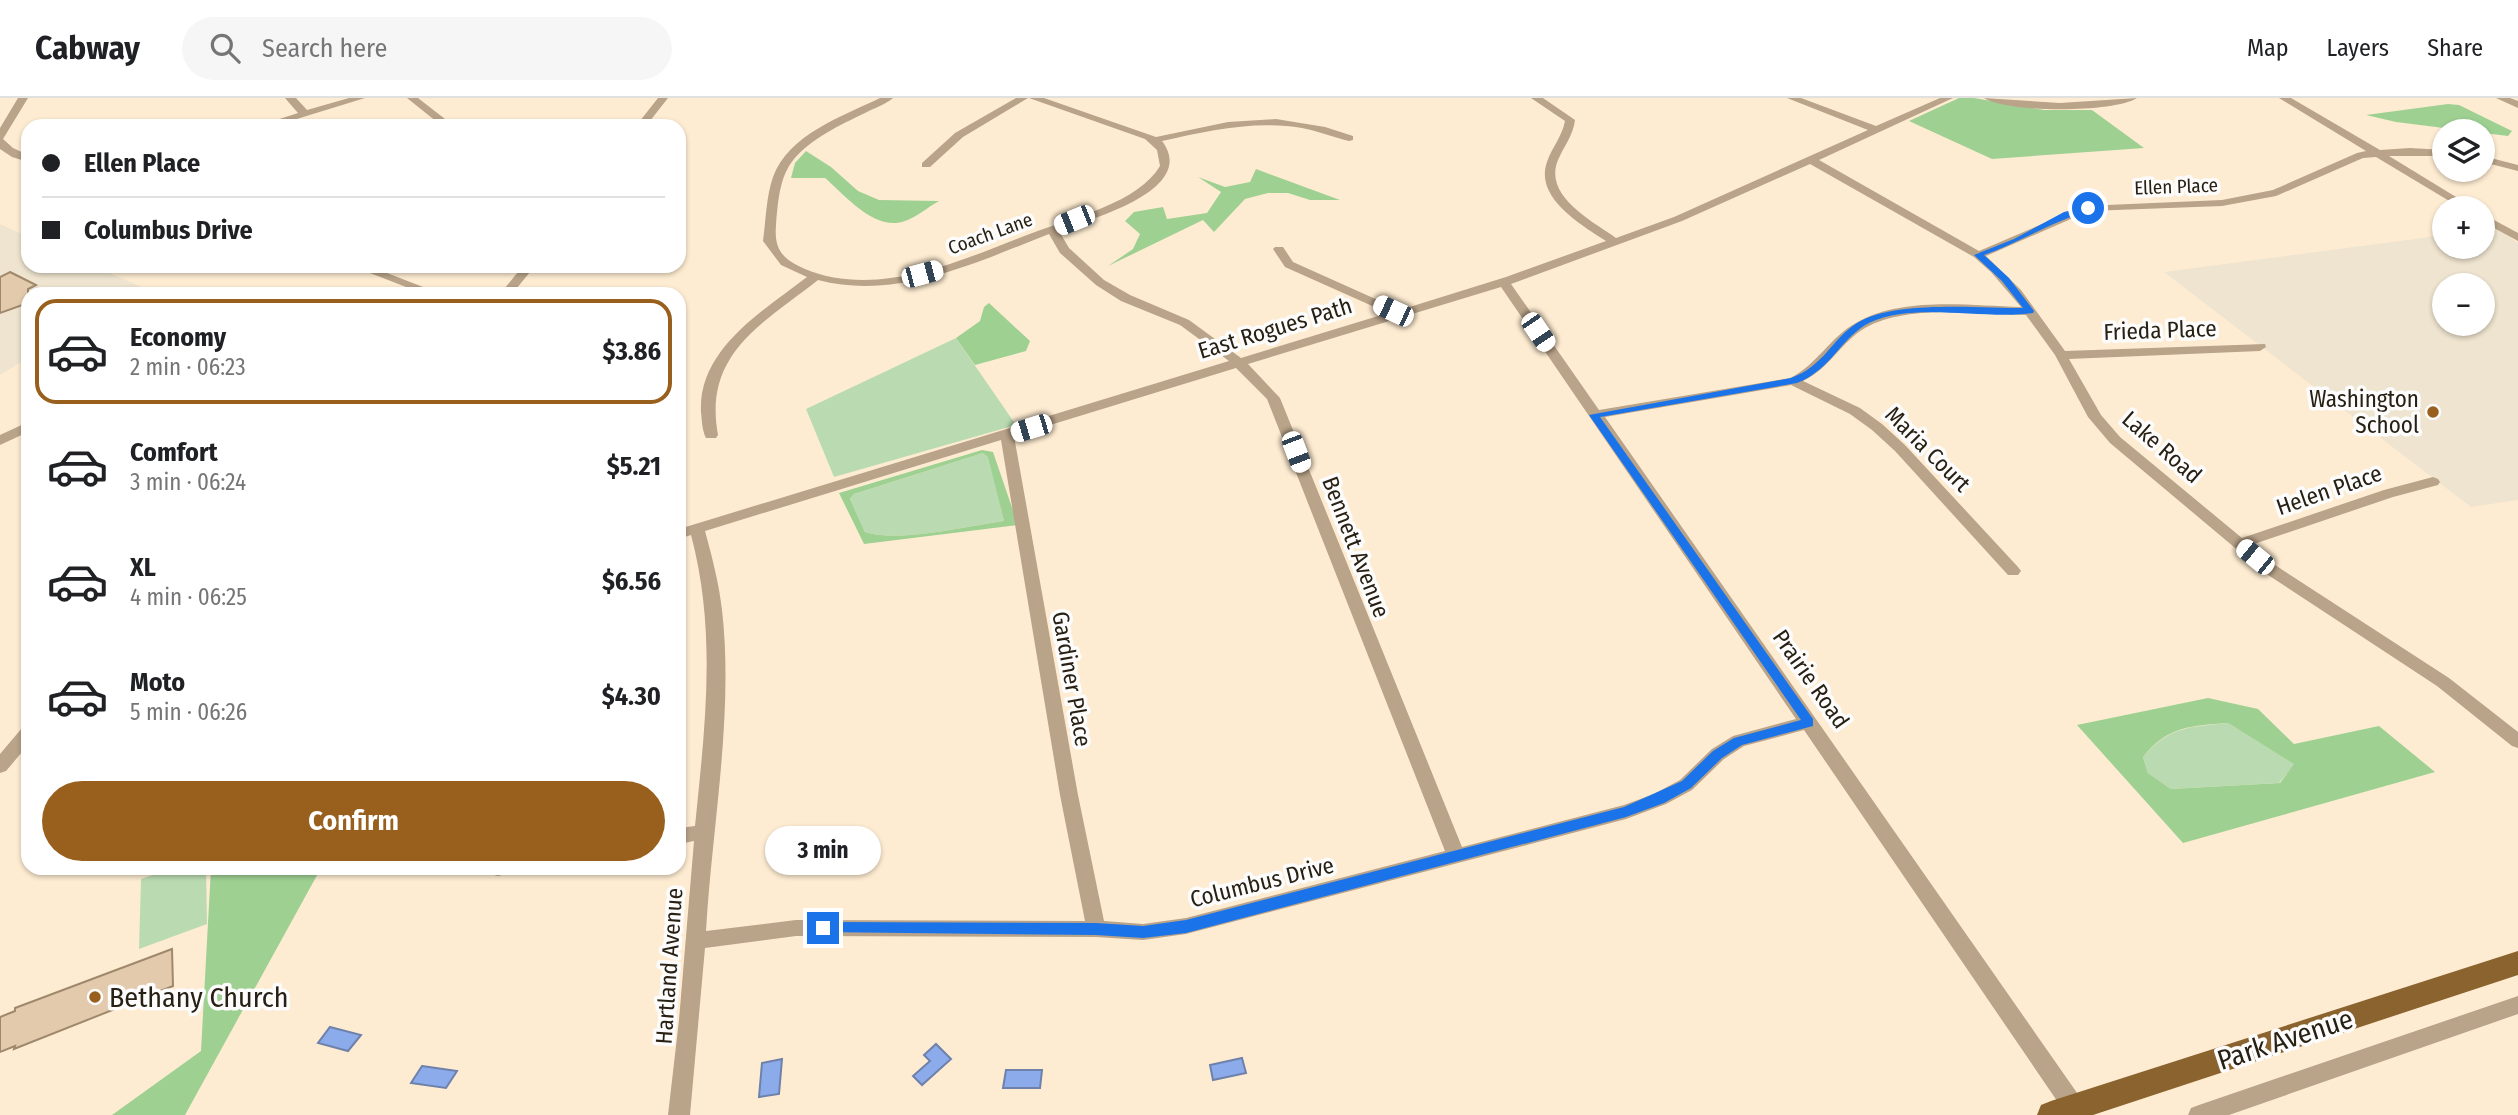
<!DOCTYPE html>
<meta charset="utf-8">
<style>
:root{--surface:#fff;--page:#f6f6f6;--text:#202124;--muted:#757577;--line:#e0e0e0;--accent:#995f1d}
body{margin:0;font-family:"Fira Sans Condensed",sans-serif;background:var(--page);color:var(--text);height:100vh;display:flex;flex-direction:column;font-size:26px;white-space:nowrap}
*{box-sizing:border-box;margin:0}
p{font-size:23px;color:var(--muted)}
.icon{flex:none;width:38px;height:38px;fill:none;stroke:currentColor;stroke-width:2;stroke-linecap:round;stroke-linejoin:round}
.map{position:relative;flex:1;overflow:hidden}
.details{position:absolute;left:21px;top:189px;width:665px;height:588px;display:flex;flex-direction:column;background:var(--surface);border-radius:21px;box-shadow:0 2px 5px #0004}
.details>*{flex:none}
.hud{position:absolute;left:21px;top:21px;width:665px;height:154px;border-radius:21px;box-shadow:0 2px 5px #0004;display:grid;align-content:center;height:154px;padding:0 21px;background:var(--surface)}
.fabs{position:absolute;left:2432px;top:21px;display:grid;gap:14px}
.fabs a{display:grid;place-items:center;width:63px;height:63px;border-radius:50%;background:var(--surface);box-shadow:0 2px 5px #0004;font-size:35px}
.end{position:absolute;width:32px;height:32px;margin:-16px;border:9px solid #1a73e8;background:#fff;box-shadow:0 0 0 4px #fff}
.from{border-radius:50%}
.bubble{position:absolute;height:49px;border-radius:24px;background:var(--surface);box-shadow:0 2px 5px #0004;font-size:23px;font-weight:700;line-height:49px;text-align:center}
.car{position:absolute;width:21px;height:42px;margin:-21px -10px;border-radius:9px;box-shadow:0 0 5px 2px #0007;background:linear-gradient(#fff 24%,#345 0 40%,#fff 0 76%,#345 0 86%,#fff 0)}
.hud b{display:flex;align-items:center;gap:24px;height:66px;font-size:26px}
.hud b+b{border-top:2px solid var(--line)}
.hud i{width:18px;height:18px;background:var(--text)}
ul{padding:12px 0 0;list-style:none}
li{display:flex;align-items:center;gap:21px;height:105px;margin:0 14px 10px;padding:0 7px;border:4px solid transparent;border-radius:21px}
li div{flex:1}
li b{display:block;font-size:26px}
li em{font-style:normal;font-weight:700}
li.current{border-color:var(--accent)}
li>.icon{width:63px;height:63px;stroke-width:1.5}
.primary-button{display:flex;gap:14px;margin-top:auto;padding:14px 21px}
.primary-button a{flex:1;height:80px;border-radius:42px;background:var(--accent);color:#fff;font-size:28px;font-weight:700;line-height:80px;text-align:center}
header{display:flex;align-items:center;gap:42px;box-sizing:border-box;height:98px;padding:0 35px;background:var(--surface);border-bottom:2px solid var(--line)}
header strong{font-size:33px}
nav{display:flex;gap:38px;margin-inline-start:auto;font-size:24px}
.search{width:490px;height:63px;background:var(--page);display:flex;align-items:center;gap:18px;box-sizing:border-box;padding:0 24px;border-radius:38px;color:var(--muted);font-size:26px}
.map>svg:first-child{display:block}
.education{fill:#eee4cf;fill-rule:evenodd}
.green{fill:#badbb2}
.forest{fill:#9ed092;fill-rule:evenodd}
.water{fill:#8cabeb;stroke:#6e81aa;stroke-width:2}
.building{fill:#e3caac;stroke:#9f886b;stroke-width:2}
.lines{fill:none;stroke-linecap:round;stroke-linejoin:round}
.minor{fill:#b9a389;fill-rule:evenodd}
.major{fill:#8a632f;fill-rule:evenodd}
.route{fill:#1a73e8}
.poi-dot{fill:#995f1d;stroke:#fcfcfc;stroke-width:2.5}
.labels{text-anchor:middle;stroke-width:7;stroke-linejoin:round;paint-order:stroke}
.far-street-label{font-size:19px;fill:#282013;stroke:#fcfcfc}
.street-label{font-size:23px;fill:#282013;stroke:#fcfcfc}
.poi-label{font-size:23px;fill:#282013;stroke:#fcfcfc;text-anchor:end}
.near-poi-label{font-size:28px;fill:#282013;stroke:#fcfcfc;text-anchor:start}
.near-street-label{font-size:28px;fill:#282013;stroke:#fcfcfc}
</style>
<header>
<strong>Cabway</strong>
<div class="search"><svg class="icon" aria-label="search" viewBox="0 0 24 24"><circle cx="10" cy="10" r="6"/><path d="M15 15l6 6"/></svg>Search here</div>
<nav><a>Map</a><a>Layers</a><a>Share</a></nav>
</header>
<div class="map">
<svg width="2518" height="1017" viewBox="0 0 2518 1017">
<rect width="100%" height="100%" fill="#feecd2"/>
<!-- education -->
<path class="education" d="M 0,126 L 28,139 L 28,168 L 94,168 L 146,191 L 137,196 L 28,196 L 28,260 L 0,277 Z
M 2497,130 L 2518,145 L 2518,402 L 2471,409 L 2164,174 L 2445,137 L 2445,149 L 2483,149 L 2483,132 ZM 2445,187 L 2483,187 L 2483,226 L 2445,226 Z"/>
<!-- green -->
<path class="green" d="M 956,240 L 1016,327 L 834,379 L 806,311 Z
M 983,355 L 989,359 L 1004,423 C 968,428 898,445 865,434 L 850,401 L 854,396 Z
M 2228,625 L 2295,666 L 2279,685 L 2171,691 L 2148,675 L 2143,659 C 2169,628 2190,629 2228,625 Z
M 172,770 L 206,770 L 207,826 L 139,851 L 141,781 Z"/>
<!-- forest -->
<path class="forest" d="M 1959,0 L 1974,0 L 2044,12 L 2092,12 L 2144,50 L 1992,61 L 1909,23 Z
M 2448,6 L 2459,7 L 2512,33 L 2508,38 L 2396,24 L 2366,17 Z
M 806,53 L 831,69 L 858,93 L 879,102 L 939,103 C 928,109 917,119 905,123 C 875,134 846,98 825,80 L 791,80 L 795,65 Z
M 1256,71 L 1340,102 L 1310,102 L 1288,95 L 1268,95 L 1245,101 L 1214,134 L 1203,122 L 1108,168 L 1133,151 L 1140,136 L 1125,123 L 1134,114 L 1163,109 L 1167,121 L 1207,115 L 1221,94 L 1198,79 L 1225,89 L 1250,84 Z
M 989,205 L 1030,243 L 1026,253 L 975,267 L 956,240 L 980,223 L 984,209 Z
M 982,352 L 993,354 L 1018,427 L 864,446 L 839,395 ZM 983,355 L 988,359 L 1004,423 C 968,428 898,445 865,434 L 850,401 L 854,396 Z
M 2208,600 L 2258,611 L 2294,646 L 2379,628 L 2435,674 L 2183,745 L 2077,627 ZM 2228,625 L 2294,666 L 2280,685 L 2171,691 L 2148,675 L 2143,659 C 2168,628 2190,628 2228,625 Z
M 211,770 L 321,770 L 185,1017 L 112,1017 L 201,953 Z"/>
<!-- water -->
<path class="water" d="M 330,929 L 361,937 L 348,953 L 318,945 Z
M 936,946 L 951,961 L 922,987 L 913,978 L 930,963 L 924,957 Z
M 1242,960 L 1246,975 L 1213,982 L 1210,967 Z
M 782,961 L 779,996 L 759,999 L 762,965 Z
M 422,968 L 457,973 L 446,990 L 411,985 Z
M 1006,972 L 1042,972 L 1040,990 L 1003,990 Z"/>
<!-- building -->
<path class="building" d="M 10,174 L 36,187 L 28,191 L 28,205 L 0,215 L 0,179 Z
M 172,851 L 173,888 L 14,951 L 15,948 L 0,954 L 0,919 L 15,913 L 15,910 Z"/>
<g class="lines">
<!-- minor -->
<path class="minor" d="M 18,0 L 28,0 L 3,41 L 13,50 L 28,57 L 28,64 L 12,59 L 0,51 L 0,30 Z
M 285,0 L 296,0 L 307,12 L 349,0 L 365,0 L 274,28 L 258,28 L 298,15 Z
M 407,0 L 418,0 L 454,28 L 442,28 Z
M 658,0 L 668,0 L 646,28 L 636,28 Z
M 880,0 L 893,0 C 885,7 874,10 865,15 C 840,27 812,40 794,61 C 779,79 778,105 776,127 C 774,151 782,161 805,171 C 880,202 966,160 1035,134 C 1074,119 1138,105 1160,68 L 1157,52 L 1145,41 L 1029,0 L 1044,0 L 1156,39 L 1228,24 L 1276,21 L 1325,29 L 1353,38 L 1353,42 L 1349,43 C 1333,39 1318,33 1302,30 C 1255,22 1207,33 1162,43 C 1199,92 1091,121 1059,133 L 1069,150 L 1104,182 L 1130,197 L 1189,222 L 1241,260 L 1388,215 L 1285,169 L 1273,151 L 1275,149 L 1283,149 L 1293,164 L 1400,212 L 1506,179 L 1606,143 C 1582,127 1534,100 1547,64 C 1552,49 1562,39 1565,23 L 1531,0 L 1543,0 L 1575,22 C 1573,38 1564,48 1558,62 C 1543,98 1592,123 1616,140 L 1674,119 L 1868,32 L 1787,0 L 1801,0 L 1876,28 L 1940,0 L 1953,0 L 1819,62 L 1979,153 L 2084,108 L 2222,102 L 2273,92 L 2357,55 L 2366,53 L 2279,0 L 2291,0 L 2380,52 L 2410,50 L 2445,52 L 2445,58 L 2389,58 L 2474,110 L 2461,110 L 2376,59 L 2363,60 L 2276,98 L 2222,108 L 2089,113 L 1986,158 L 2021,192 L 2065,253 L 2265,246 L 2266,249 L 2260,253 L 2069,261 L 2101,317 L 2120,339 L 2242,440 L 2384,392 L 2433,379 L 2438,381 L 2440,384 L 2438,387 L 2393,399 L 2251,447 L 2275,467 L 2449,580 L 2518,634 L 2518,650 L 2512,648 L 2437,588 L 2265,475 L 2110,345 L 2088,319 L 2055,257 L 2026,217 C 1978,216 1908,206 1865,230 C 1841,244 1829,271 1803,283 L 1860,310 L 1882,326 L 1905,347 L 2018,469 L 2021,473 L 2018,477 L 2008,477 L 1895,353 L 1872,332 L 1850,316 L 1791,287 L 1605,319 L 2082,1002 L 2085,1009 L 2082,1016 L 2066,1016 L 1804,632 L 1744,648 L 1724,661 L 1692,692 L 1666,706 L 1626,721 L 1186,836 L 1143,842 L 1096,839 L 796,838 L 705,850 L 690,1017 L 668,1017 L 679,922 L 694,743 L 679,746 L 679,730 L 695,728 C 705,629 717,534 691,437 L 679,441 L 679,431 L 1229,263 L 1180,227 L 1121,203 L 1096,187 L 1060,155 L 1049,136 C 977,164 897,203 818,182 C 762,226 703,256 718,337 L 716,340 L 706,340 C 702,332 702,323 701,314 C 698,251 763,213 807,179 L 781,167 L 763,143 C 766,122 766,99 773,79 C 789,36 843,18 880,0 ZM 1810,66 L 1974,159 L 1991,174 L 2021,209 C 1969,208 1903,198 1856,225 C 1830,239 1817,267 1790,280 L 1599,312 L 1511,186 L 1682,123 ZM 1501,189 L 1796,621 L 1733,638 L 1712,651 L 1680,682 L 1654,696 L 1624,707 L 1462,749 L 1280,300 L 1248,266 ZM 1236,270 L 1267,301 L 1445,753 L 1186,820 L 1143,826 L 1104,823 L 1078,697 L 1014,338 ZM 1001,342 L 1060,697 L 1085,823 L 796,822 L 706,833 C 712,728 734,616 722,512 C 719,485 712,459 705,433 Z
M 1016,0 L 1028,0 L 963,39 L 930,69 L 922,69 L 922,65 L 955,35 Z
M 1984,0 L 2060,5 L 2137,0 C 2114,15 2007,15 1984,0 Z
M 2496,0 L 2510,0 L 2518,3 L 2518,10 Z
M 2483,58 L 2518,67 L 2518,73 L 2483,64 Z
M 2483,116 L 2518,135 L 2518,143 L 2483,124 Z
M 352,168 L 369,168 L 441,196 L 424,196 Z
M 523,168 L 535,168 L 512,196 L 500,196 Z
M 28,324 L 28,334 L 0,347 L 0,337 Z
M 28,628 L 28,647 L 6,673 L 0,675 L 0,656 L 22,630 Z
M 488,770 L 507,770 L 505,776 L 498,778 L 490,776 Z
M 2518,898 L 2518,916 L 2229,1017 L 2188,1017 L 2191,1010 L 2199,1007 Z"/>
<!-- major -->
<path class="major" d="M 2518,853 L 2518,877 L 2093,1017 L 2037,1017 L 2041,1007 L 2051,1003 Z"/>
</g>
<!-- route -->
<path class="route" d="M 2088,108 L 2090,112 C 2054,123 2020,144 1984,157 L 2009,180 L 2034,213 L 2033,215 C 1985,222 1914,204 1871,224 C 1841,238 1833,271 1797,285 L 1600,319 L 1813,621 L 1813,628 L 1742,647 L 1722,660 L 1691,690 L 1664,705 L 1626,719 L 1186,835 L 1143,840 L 1096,837 L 818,834 L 816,830 L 823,824 L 1096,825 L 1143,828 L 1186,822 L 1624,709 L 1682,683 L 1713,653 L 1734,640 L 1801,622 L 1589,317 L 1791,280 C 1824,268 1831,242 1857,225 C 1893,202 1979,210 2023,210 L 2002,183 L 1974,157 L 2014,141 L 2064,114 Z"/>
<!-- markers -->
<g class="poi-dot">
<circle cx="2433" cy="314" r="7"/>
<circle cx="95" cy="899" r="7"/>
</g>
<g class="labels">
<!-- far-street labels -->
<g class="far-street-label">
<text transform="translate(2176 88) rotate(-2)" y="7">Ellen Place</text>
<text transform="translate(990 135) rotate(-20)" y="7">Coach Lane</text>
</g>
<!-- street labels -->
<g class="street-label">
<text transform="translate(1275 230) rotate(-17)" y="8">East Rogues Path</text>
<text transform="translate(2160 232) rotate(-2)" y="8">Frieda Place</text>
<text transform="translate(2162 349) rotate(41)" y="8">Lake Road</text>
<text transform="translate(1928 351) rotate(45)" y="8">Maria Court</text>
<text transform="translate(2329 392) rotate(-19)" y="8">Helen Place</text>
<text transform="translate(1356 449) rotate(69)" y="8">Bennett Avenue</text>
<text transform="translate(1072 581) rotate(80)" y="8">Gardiner Place</text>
<text transform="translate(1811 581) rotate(55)" y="8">Prairie Road</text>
<text transform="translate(1262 784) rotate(-14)" y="8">Columbus Drive</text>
<text transform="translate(669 868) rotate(-86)" y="8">Hartland Avenue</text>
</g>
<!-- poi labels -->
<g class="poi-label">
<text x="2419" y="309">Washington<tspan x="2419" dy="26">School</tspan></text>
</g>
<!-- near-poi labels -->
<g class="near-poi-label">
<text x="109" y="909">Bethany Church</text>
</g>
<!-- near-street labels -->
<g class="near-street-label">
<text transform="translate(2285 941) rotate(-18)" y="10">Park Avenue</text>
</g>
</g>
</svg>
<div class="fabs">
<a><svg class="icon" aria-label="layers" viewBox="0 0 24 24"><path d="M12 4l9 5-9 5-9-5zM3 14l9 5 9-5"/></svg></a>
<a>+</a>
<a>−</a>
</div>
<i class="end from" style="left:2088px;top:110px"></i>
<i class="end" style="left:823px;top:830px"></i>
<div class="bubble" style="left:765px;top:728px;width:116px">3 min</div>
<i class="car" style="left:1074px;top:122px;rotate:248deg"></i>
<i class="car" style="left:922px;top:176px;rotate:75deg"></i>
<i class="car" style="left:1393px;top:213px;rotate:295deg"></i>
<i class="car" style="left:1538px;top:234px;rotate:146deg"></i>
<i class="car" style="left:1031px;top:330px;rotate:253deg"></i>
<i class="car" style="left:1296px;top:354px;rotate:159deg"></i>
<i class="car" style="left:2255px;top:459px;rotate:309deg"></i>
<div class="hud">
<b><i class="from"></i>Ellen Place</b>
<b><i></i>Columbus Drive</b>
</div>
<section class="details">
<ul>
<li class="current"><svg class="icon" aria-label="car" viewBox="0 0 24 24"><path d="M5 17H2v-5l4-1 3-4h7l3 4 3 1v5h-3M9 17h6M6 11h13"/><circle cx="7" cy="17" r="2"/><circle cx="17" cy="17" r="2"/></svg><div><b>Economy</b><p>2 min · 06:23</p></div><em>$3.86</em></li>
<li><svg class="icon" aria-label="car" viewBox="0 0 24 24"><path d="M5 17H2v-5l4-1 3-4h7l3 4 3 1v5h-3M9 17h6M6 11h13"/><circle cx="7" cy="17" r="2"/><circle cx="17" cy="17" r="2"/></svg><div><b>Comfort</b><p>3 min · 06:24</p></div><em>$5.21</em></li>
<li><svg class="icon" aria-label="car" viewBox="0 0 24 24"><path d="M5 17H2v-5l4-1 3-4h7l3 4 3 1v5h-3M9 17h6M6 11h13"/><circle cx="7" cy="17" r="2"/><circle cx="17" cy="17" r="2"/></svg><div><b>XL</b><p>4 min · 06:25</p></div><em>$6.56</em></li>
<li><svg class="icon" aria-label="car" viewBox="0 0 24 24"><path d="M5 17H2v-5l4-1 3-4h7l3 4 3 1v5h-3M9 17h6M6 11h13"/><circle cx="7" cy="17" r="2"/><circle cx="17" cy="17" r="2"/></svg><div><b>Moto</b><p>5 min · 06:26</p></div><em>$4.30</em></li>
</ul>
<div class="primary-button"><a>Confirm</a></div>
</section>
</div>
